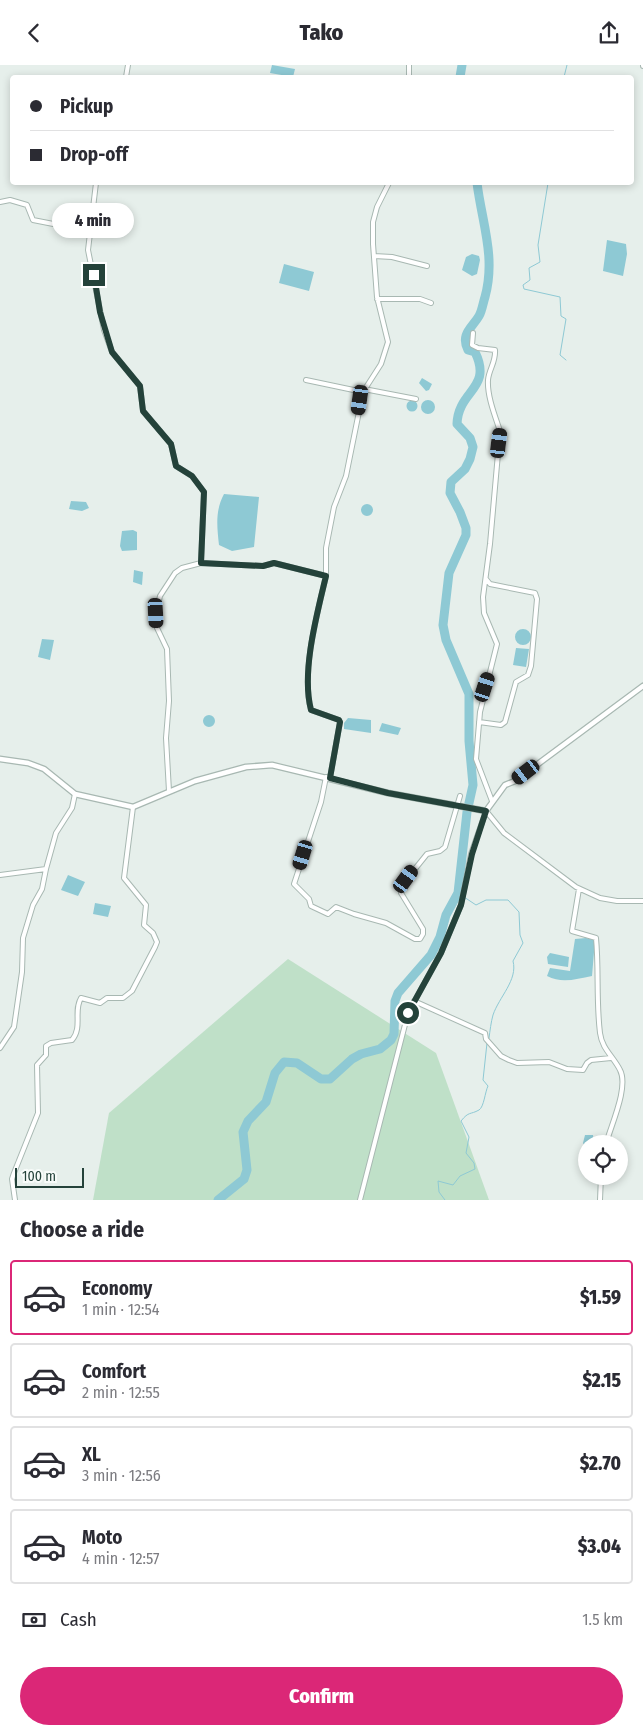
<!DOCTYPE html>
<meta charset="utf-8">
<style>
:root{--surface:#fff;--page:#f7f7f7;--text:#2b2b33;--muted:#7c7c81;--line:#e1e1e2;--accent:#db2777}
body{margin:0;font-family:"Fira Sans Condensed",sans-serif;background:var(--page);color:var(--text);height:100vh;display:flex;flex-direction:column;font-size:19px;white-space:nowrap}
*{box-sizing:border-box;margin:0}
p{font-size:16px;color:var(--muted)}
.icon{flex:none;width:28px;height:28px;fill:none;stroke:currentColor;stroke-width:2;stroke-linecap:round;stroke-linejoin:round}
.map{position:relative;height:1135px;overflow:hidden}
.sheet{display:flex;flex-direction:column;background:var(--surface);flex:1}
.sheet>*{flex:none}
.guide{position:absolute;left:10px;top:10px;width:624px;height:110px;border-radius:5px;box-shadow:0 2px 8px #0003;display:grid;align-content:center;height:110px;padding:0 20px;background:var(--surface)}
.controls{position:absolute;left:578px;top:1070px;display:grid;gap:10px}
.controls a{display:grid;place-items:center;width:50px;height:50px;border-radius:50%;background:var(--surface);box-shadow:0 2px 8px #0003;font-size:25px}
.scale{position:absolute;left:15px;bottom:12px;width:69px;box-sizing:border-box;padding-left:5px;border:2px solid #24423a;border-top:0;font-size:14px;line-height:18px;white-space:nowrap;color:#24423a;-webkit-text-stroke:4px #f7fbf9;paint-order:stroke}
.end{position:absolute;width:22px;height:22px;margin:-11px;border:6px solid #24423a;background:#fff;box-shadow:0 0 0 2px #fff}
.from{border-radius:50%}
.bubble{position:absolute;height:35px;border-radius:18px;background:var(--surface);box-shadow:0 2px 8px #0003;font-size:16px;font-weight:800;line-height:35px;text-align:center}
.car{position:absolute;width:15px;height:30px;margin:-15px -8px;border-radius:6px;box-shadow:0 0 4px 1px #0007;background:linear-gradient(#222 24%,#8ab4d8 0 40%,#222 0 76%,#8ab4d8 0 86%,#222 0)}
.guide b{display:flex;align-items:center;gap:18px;height:48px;font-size:19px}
.guide b+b{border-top:1px solid var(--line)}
.guide i{width:12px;height:12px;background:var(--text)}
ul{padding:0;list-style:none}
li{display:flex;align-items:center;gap:15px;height:75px;margin:0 10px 8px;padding:0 10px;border:2px solid var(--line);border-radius:5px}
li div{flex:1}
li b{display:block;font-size:19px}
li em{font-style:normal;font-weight:800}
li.current{border-color:var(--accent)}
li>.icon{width:45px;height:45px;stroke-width:1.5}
h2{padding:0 20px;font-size:22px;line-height:60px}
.pay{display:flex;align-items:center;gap:12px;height:55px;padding:0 20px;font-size:19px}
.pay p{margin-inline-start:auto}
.primary-button{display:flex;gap:10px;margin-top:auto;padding:10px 20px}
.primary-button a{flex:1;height:58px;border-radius:30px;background:var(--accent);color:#fff;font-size:20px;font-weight:800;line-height:58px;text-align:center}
header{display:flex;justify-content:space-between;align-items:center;height:65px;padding:0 20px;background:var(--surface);font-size:22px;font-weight:800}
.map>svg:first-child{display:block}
.green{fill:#bfe0c8}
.water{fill:#8ec9d4}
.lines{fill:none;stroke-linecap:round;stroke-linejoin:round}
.stream{stroke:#8ec9d4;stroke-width:1}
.river{stroke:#8ec9d4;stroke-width:9}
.minor-casing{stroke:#a8b8b2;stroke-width:6}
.tertiary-casing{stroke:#a8b8b2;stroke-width:7}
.minor{stroke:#fff;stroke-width:4}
.tertiary{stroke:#fff;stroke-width:4.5}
.route{stroke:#24423a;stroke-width:6}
</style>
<header><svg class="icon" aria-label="back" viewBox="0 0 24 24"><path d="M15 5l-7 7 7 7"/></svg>Tako<svg class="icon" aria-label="share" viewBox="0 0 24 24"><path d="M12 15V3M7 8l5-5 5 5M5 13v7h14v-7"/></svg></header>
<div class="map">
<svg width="643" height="1135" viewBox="0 0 643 1135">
<rect width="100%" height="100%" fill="#e6efeb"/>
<!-- green -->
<path class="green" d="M 288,894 L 436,988 L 489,1135 L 93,1135 L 109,1048 Z"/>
<!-- water -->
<path class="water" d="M 272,0 L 295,4 L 293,12 L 270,8 Z
M 607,175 L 626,179 L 627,189 L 623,211 L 603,206 Z
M 472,189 L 479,191 L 480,195 L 477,209 L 472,211 L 462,205 L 466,192 Z
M 284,199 L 314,207 L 309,226 L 279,218 Z
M 422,313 L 432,319 L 429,325 L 426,326 L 419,318 Z
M421 342a7 7 0 1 1 14 0a7 7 0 1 1-14 0Z
M406.5 341a5.5 5.5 0 1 1 11 0a5.5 5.5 0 1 1-11 0Z
M 224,429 L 259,432 L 254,482 L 232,486 L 219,480 C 217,461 215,446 224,429 Z
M 71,436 L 86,437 L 89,443 L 82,446 L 69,444 Z
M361 445a6 6 0 1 1 12 0a6 6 0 1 1-12 0Z
M 133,465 L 137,467 L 137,485 L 122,486 L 120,481 L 122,466 Z
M 134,505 L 143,507 L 142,520 L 133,517 Z
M515 572a8 8 0 1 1 16 0a8 8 0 1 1-16 0Z
M 42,574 L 54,575 L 50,595 L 38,592 Z
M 516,583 L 529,584 L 526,602 L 513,600 Z
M203 656a6 6 0 1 1 12 0a6 6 0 1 1-12 0Z
M 348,653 L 371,655 L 371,668 L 344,664 L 344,658 Z
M 382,658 L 401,663 L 398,670 L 379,666 Z
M 68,810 L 85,817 L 78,831 L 61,825 Z
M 95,838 L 111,841 L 108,852 L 93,849 Z
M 586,873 L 595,875 L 592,911 C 576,914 562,919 547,911 L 550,903 L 570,906 L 575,874 Z
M 550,888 L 569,892 L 568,902 L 548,899 L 547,892 Z
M 585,1070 L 593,1070 L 594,1079 L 586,1079 L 586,1083 L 583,1078 Z"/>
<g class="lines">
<!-- stream -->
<path class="stream" d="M 564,12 L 567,0
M 548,118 L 538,180 L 540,197 L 529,203 L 530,215 L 523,220 L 524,224 L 560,232 L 561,251 L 566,254 L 560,290 L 566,295
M 458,828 L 476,840 L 486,835 L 508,835 L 519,847 L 520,870 L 523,878 L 513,896 C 518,915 499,932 493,950 C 491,957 490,966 489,973
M 445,1135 L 439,1127 L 438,1116 L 453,1120 L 460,1111 L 475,1104 L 474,1098 L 466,1088 L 469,1072 L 461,1056 C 469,1046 470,1050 479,1045 C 484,1042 485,1027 488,1021 L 483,1015 L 487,978"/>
<!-- river -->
<path class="river" d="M 460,12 L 462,0
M 218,1135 L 244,1114 L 247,1105 L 243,1067 L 248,1056 L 266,1037 L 275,1008 L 284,997 L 297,998 L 321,1014 L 330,1014 L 352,994 L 361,989 L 380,984 L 391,975 L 394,969 L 395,936 L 398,928 L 431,890 L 440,872 L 446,850 L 458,828 L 467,747 L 473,720 L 469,676 L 469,629 L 446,575 L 443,560 L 449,508 L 466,470 L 466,463 L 460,447 L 450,428 L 451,417 L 465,404 L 470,394 L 473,382 L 470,373 L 457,359 C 458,325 493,324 475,287 L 468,285 C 460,269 472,263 479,251 C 482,246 483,238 485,232 C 496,192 482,158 477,118"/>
<!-- minor casing -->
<g class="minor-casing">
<path id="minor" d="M 409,0 L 409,12
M 643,0 L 643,1
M 126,12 L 128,0
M 96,118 L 88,185 L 104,265 L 112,287 L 140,321 L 143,346 L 171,379 L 176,401 L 192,411 L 204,427 L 201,498 L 182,503 L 175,508 L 160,531 L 156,548 L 157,563 L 167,584 L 169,636 L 166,673 L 169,726
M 0,137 L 10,135 L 27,140 L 33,155 L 89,166
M 374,191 L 392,192 L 427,201
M 377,234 L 420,234 L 431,238
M 473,268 L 472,280 L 478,283 L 495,285 C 496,297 489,304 488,315 C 487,331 495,351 500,366 L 490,479 L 483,532 L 484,548 L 497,579 L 480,647 L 476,694 L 492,736
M 306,315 L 363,327
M 364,324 L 416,334
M 201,498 L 263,501 L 274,498 L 326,511 L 326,483 L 334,442 L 346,411 L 363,327 L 381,299 L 388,277 L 377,232 L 373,179 L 373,157 L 377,142 L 389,118
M 326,511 C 317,549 301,608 311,645 L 339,655 L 340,657 L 330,713
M 479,657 L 501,660 L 505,657 L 516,617 L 528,610 L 531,601 L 537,534 L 535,528 L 490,519 L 486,514
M 326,712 L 321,737 L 294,819 L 309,834 L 311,841 L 328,849 L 336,842 L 354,849 L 386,858 L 415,874 L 420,874 L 423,869 L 423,864 L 401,828 L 402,820 L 427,789 L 440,786 L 445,782 L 460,731
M 486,746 L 504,768 L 576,822 L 600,833 L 617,836 L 643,836
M 0,810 L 46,804 L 56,768 L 72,743 L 75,729
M 579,824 L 572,866 L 596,873 C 599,904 596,936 600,968 C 602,984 613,991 620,1005 C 629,1022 611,1060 606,1079
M 414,936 L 485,968 L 486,974 L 501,991 L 509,995 L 517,998 L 549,997 L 567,1004 L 583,1005 L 587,998 L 591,995 L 611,993
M 0,983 L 14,962 L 22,907 L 23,873 L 33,840 L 42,824 L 46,804
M 15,1135 L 12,1114 L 14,1108 L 38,1048 L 37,1000 L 46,990 L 46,981 L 51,978 L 72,975 C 83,962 73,946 81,933 L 100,938 L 107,933 L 123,933 L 132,926 L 155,882 L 157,877 L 153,868 L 144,860 L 146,840 L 124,813 L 133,742
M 360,1135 L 408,948 L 441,888 L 461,840 L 471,789 L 486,746
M 600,1135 L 601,1111"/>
</g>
<!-- tertiary casing -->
<g class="tertiary-casing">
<path id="tertiary" d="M 0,694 L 28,698 L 44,704 L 75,729 L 133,742 L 195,716 L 246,702 L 272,700 L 388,728 L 486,746 L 505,720 L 515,716 L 643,621"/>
</g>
<!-- minor -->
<use href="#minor" class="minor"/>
<!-- tertiary -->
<use href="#tertiary" class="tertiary"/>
</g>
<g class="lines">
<!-- route -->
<path class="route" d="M 94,210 L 100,247 L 112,287 L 140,321 L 143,346 L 171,379 L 176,401 L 192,411 L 204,427 L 201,498 L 263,501 L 274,498 L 326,511 C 317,549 301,607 311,645 L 339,655 L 340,657 L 330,713 L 388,728 L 486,746 L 472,789 L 461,840 L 441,888 L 408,948"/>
</g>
</svg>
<div class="controls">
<a><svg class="icon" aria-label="locate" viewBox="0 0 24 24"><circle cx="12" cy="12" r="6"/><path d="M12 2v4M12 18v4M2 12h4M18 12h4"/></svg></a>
</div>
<div class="scale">100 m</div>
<i class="end from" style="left:408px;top:948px"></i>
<i class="end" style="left:94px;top:210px"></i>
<div class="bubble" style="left:52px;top:138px;width:82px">4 min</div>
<i class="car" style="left:360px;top:335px;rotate:188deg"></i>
<i class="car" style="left:499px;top:378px;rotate:7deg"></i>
<i class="car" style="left:156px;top:548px;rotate:177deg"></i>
<i class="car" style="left:485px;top:622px;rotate:18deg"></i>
<i class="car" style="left:526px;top:707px;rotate:233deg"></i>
<i class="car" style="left:303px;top:790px;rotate:197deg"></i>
<i class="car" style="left:406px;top:814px;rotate:36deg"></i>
<div class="guide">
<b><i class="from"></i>Pickup</b>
<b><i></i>Drop-off</b>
</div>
</div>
<section class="sheet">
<h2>Choose a ride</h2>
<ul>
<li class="current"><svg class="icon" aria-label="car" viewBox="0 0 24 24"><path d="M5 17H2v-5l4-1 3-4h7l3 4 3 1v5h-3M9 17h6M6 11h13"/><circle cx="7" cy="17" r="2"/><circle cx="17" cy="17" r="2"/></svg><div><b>Economy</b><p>1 min · 12:54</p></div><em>$1.59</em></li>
<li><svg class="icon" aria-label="car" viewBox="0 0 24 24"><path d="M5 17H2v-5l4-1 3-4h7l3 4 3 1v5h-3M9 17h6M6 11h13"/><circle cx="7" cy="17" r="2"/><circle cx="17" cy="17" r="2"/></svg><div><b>Comfort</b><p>2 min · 12:55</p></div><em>$2.15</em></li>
<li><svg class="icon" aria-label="car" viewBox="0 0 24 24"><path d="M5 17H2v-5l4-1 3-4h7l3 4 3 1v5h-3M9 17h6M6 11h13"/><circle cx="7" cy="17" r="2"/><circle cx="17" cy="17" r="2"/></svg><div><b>XL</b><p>3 min · 12:56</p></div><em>$2.70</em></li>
<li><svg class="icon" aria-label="car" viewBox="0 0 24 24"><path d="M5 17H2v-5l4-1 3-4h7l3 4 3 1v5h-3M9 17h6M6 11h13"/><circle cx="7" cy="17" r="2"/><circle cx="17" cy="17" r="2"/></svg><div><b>Moto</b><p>4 min · 12:57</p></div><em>$3.04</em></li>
</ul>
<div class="pay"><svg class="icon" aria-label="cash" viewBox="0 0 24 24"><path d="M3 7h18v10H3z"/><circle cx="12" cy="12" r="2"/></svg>Cash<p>1.5 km</p></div>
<div class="primary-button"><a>Confirm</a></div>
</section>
